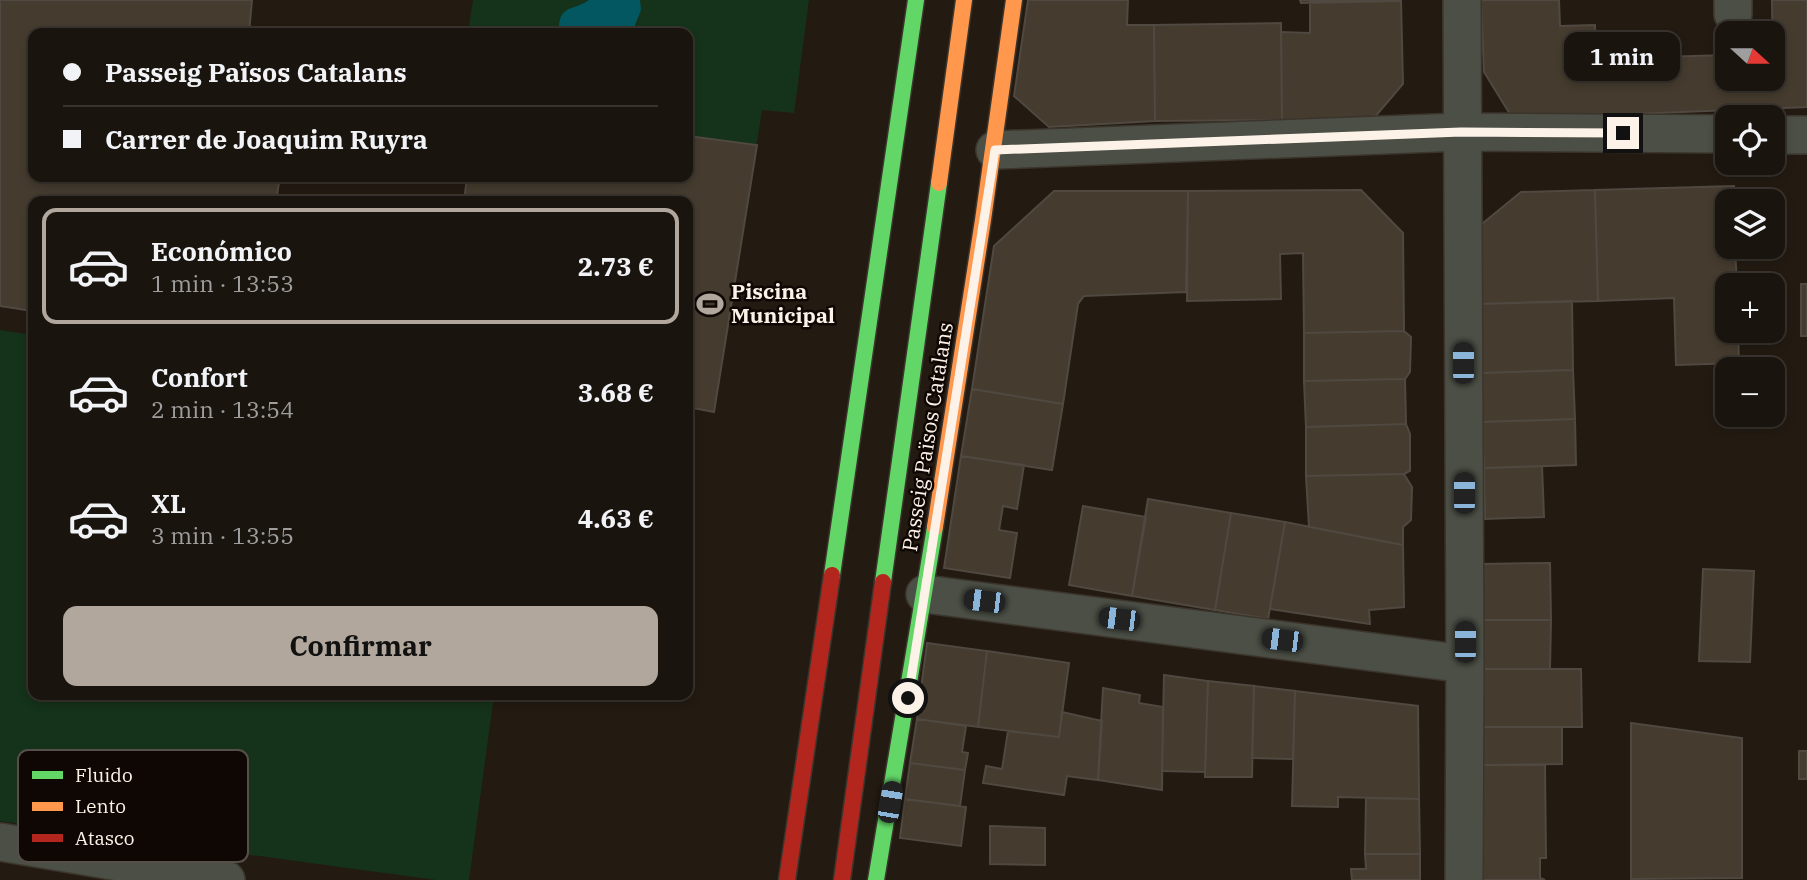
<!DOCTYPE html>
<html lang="es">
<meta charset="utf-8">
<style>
:root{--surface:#1a140e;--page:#27211c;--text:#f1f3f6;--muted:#9f9e9e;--line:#38332e;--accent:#b1a79d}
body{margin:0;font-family:"IBM Plex Serif",serif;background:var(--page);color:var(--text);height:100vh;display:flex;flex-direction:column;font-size:26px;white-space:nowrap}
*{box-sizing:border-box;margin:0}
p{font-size:23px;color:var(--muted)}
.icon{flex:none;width:38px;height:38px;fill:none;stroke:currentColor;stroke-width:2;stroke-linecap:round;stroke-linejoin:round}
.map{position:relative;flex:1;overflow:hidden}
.panel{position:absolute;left:28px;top:196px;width:665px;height:504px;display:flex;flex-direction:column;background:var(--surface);border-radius:14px;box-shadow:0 4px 10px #0003,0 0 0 2px var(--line)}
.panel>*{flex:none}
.hud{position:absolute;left:28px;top:28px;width:665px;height:154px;border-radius:14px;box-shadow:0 4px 10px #0003,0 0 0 2px var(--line);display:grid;align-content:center;height:154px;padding:0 35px;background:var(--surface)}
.needle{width:46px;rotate:111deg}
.tools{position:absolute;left:1715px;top:21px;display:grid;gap:14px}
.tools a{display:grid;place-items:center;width:70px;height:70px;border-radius:14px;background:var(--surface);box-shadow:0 4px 10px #0003,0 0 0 2px var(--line);font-size:35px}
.end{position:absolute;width:32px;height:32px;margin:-16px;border:9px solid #fdf2e8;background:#111;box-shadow:0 0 0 4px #111}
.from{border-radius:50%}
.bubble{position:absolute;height:49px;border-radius:14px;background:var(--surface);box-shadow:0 4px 10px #0003,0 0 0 2px var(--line);font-size:23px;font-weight:700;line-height:49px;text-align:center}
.car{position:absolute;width:21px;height:42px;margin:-21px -10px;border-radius:9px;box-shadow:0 0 5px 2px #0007;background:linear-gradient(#222 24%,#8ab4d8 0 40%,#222 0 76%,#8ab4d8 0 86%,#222 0)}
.hud b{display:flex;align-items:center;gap:24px;height:66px;font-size:26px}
.hud b+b{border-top:2px solid var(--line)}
.hud i{width:18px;height:18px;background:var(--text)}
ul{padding:12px 0 0;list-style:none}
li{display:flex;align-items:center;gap:21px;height:116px;margin:0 14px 10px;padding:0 21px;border:4px solid transparent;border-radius:14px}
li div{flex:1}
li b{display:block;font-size:26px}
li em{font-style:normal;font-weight:700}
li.active{border-color:var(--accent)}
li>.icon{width:63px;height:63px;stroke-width:1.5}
.cta{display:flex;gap:14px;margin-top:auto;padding:14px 35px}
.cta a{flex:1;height:80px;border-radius:14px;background:var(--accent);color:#111;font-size:28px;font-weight:700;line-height:80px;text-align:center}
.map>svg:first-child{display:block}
.green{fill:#15321a}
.water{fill:#035761}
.building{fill:#453b2e;stroke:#504941;stroke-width:2}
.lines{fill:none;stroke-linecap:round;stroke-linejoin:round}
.street-casing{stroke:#3b352d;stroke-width:40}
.fast-casing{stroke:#3b352d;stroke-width:19}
.slow-casing{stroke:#3b352d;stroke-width:19}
.jam-casing{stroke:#3b352d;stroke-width:19}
.street{stroke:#4b4f45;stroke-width:37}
.fast{stroke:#63d668;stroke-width:16}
.slow{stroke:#ff974d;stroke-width:16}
.jam{stroke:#b3261e;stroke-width:16}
.route{stroke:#fdf2e8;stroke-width:9}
.labels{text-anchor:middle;stroke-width:5;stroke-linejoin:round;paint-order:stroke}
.poi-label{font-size:21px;font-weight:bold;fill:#fdf2e8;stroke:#0e0703;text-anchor:start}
.street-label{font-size:21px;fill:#fdf2e8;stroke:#0e0703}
.key{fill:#0e0703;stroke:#564e48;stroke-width:2}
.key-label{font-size:19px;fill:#fdf2e8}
</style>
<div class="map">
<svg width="1807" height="880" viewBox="0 0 1807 880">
<rect width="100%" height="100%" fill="#231b12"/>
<!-- green -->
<path class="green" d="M 473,0 L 809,0 L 794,113 L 762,110 L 714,412 L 688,407 L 688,201 L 464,201 L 467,177 L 688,177 L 688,33 L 468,33 Z
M 0,330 L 33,335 L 33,695 L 494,695 L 469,880 L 436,880 L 0,821 Z"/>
<!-- water -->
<path class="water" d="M 589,0 L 640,0 L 641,10 L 632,33 L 559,33 C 558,4 571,12 589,0 Z"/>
<!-- building -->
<path class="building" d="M 0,0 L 252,0 L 249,33 L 33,33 L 33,177 L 280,177 L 276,201 L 33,201 L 33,311 L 0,306 Z
M 1028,0 L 1128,0 L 1127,25 L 1154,25 L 1155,121 L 1049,127 L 1014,96 Z
M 1300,0 L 1401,0 L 1401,1 L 1301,3 Z
M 1481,0 L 1559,0 L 1560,26 L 1595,25 L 1596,53 L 1660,51 L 1660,57 L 1727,55 L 1727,79 L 1773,79 L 1772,0 L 1807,0 L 1807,107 L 1513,119 L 1484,72 Z
M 1401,1 L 1403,84 L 1368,125 L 1289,129 L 1282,120 L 1281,32 L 1310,33 L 1310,2 Z
M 1281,23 L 1282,120 L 1155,121 L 1154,25 Z
M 688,136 L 757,145 L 714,412 L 688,407 L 688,201 L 464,201 L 467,177 L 688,177 Z
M 1734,186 L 1734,201 L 1727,201 L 1727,247 L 1735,247 L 1737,285 L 1727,285 L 1727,331 L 1738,331 L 1739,363 L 1676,365 L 1674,298 L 1598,301 L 1595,190 Z
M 1361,190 L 1403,233 L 1404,331 L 1304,333 L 1303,253 L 1280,254 L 1281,299 L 1187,301 L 1188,191 Z
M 1595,190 L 1598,301 L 1479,304 L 1477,228 L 1521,192 Z
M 1054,191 L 1188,191 L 1186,292 L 1084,296 L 1078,304 L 1063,404 L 972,389 L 994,246 Z
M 1801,284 L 1807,284 L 1807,336 L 1801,336 Z
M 1572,301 L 1573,370 L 1481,373 L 1479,304 Z
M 1404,331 L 1411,337 L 1410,372 L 1405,379 L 1304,381 L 1304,333 Z
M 1573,370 L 1575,419 L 1482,422 L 1481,373 Z
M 1405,379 L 1406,424 L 1306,427 L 1304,381 Z
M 972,389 L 1063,404 L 1052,470 L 961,456 Z
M 1575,419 L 1576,465 L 1484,468 L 1482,422 Z
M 1406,424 L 1410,434 L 1410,471 L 1404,474 L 1306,476 L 1306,427 Z
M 961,456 L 1024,465 L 1017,509 L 1003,506 L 999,530 L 1017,533 L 1010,578 L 944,568 Z
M 1542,466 L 1544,517 L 1485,519 L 1484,468 Z
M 1404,474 L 1412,487 L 1411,520 L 1403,527 L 1403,545 L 1309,527 L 1306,476 Z
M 1148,499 L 1231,513 L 1215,610 L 1132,596 Z
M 1083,506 L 1146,517 L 1132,596 L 1069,585 Z
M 1231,513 L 1285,522 L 1268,619 L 1215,610 Z
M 1285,522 L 1403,545 L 1404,607 L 1369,610 L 1370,624 L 1270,609 Z
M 1550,563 L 1551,620 L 1481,620 L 1480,564 Z
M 1703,569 L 1754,571 L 1750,662 L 1699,661 Z
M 1481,620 L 1551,620 L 1550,669 L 1481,669 Z
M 927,643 L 987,651 L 978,727 L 917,719 Z
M 987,651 L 1069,663 L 1059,737 L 978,727 Z
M 1481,669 L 1581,669 L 1582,727 L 1481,727 Z
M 1164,675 L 1208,681 L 1205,772 L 1162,771 Z
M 1208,681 L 1254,686 L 1252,777 L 1205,777 Z
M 1254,686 L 1295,691 L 1293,759 L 1252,758 Z
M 1103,688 L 1140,695 L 1139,703 L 1163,707 L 1162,790 L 1098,780 Z
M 1295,691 L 1418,706 L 1419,799 L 1338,797 L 1338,807 L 1292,806 Z
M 1062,712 L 1102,721 L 1098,780 L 1067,776 L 1064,795 L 983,783 L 986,766 L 1002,769 L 1008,731 L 1059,737 Z
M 917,719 L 966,726 L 962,752 L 968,753 L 965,770 L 910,763 Z
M 1631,723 L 1742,738 L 1742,878 L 1631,879 Z
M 1481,727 L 1562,727 L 1562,764 L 1481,765 Z
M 1799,751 L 1807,751 L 1807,779 L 1799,779 Z
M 910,763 L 965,770 L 960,806 L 905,799 Z
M 1481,765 L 1545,765 L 1546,858 L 1540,858 L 1540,878 L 1545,880 L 1478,880 Z
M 1366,798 L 1419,799 L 1420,854 L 1365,854 Z
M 905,799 L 966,807 L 961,846 L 900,838 Z
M 990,826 L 1045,828 L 1045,865 L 990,864 Z
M 1365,854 L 1420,854 L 1420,880 L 1352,880 L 1351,869 L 1366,869 Z"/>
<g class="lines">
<!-- street casing -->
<g class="street-casing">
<path id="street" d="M 1462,0 L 1465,664 L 1464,880
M 1733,14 L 1733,0
M 1773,135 L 1807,135
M 995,150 L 1461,132 L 1727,134
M 925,594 L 1465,664
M 0,842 L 226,880"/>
</g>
<!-- fast casing -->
<g class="fast-casing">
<path id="fast" d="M 832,575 L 916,0
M 883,582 L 939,183
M 876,880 L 935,527"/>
</g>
<!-- slow casing -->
<g class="slow-casing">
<path id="slow" d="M 939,183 L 964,0
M 935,527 L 983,220 L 1014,0"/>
</g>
<!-- jam casing -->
<g class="jam-casing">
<path id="jam" d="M 787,880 L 832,575
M 842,880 L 883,582"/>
</g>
<!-- street -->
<use href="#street" class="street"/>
<!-- fast -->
<use href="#fast" class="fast"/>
<!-- slow -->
<use href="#slow" class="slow"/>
<!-- jam -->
<use href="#jam" class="jam"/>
</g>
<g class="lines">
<!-- route -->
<path class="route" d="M 908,698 L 995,150 L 1461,132 L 1623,133"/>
</g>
<!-- icons -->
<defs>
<g id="stadium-bare" transform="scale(2.1)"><path d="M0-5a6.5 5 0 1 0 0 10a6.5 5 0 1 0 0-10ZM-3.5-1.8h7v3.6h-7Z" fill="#b1a79d" stroke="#0e0703" stroke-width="2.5" paint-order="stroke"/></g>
</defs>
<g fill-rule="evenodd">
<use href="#stadium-bare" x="710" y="304"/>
</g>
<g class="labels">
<!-- poi labels -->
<g class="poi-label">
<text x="731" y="299">Piscina<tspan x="731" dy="24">Municipal</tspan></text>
</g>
<!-- street labels -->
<g class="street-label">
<text transform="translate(928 437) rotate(-81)" y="7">Passeig Països Catalans</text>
</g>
</g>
<!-- legend -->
<rect x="18" y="750" width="230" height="112" rx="10" class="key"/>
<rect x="32" y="771" width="31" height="8" fill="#63d668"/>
<rect x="32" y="802" width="31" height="9" fill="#ff974d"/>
<rect x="32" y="834" width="31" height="8" fill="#b3261e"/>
<g class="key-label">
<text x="75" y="782">Fluido</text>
<text x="75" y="813">Lento</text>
<text x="75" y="845">Atasco</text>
</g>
</svg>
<div class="tools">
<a><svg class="needle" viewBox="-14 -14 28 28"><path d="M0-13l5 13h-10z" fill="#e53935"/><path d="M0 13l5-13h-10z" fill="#9f9e9e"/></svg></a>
<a><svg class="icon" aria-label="locate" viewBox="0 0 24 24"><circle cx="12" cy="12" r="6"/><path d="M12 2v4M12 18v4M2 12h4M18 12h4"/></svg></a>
<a><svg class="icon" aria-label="layers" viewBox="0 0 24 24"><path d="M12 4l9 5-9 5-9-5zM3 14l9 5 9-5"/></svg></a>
<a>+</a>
<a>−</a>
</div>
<i class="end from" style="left:908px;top:698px"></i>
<i class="end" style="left:1623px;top:133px"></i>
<div class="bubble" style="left:1564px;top:32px;width:116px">1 min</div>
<i class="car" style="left:1463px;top:363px;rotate:0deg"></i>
<i class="car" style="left:1464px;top:493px;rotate:0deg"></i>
<i class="car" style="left:984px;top:601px;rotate:277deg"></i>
<i class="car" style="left:1119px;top:619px;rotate:277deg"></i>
<i class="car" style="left:1282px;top:640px;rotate:277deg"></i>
<i class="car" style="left:1465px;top:642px;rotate:0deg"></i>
<i class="car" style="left:890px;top:802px;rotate:10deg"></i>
<div class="hud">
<b><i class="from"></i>Passeig Països Catalans</b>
<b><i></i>Carrer de Joaquim Ruyra</b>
</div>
<section class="panel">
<ul>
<li class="active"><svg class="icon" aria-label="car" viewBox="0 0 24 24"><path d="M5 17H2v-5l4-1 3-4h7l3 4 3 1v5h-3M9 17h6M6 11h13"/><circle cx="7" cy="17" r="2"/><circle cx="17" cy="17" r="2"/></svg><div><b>Económico</b><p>1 min · 13:53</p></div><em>2.73 €</em></li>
<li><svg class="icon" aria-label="car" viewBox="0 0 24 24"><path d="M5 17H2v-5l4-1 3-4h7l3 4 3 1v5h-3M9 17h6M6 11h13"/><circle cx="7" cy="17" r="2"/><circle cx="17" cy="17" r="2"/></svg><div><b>Confort</b><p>2 min · 13:54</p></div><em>3.68 €</em></li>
<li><svg class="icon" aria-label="car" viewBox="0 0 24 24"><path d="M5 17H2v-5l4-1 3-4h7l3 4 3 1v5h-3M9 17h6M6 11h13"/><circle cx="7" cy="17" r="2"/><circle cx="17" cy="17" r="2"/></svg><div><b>XL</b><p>3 min · 13:55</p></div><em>4.63 €</em></li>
</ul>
<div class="cta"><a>Confirmar</a></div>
</section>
</div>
